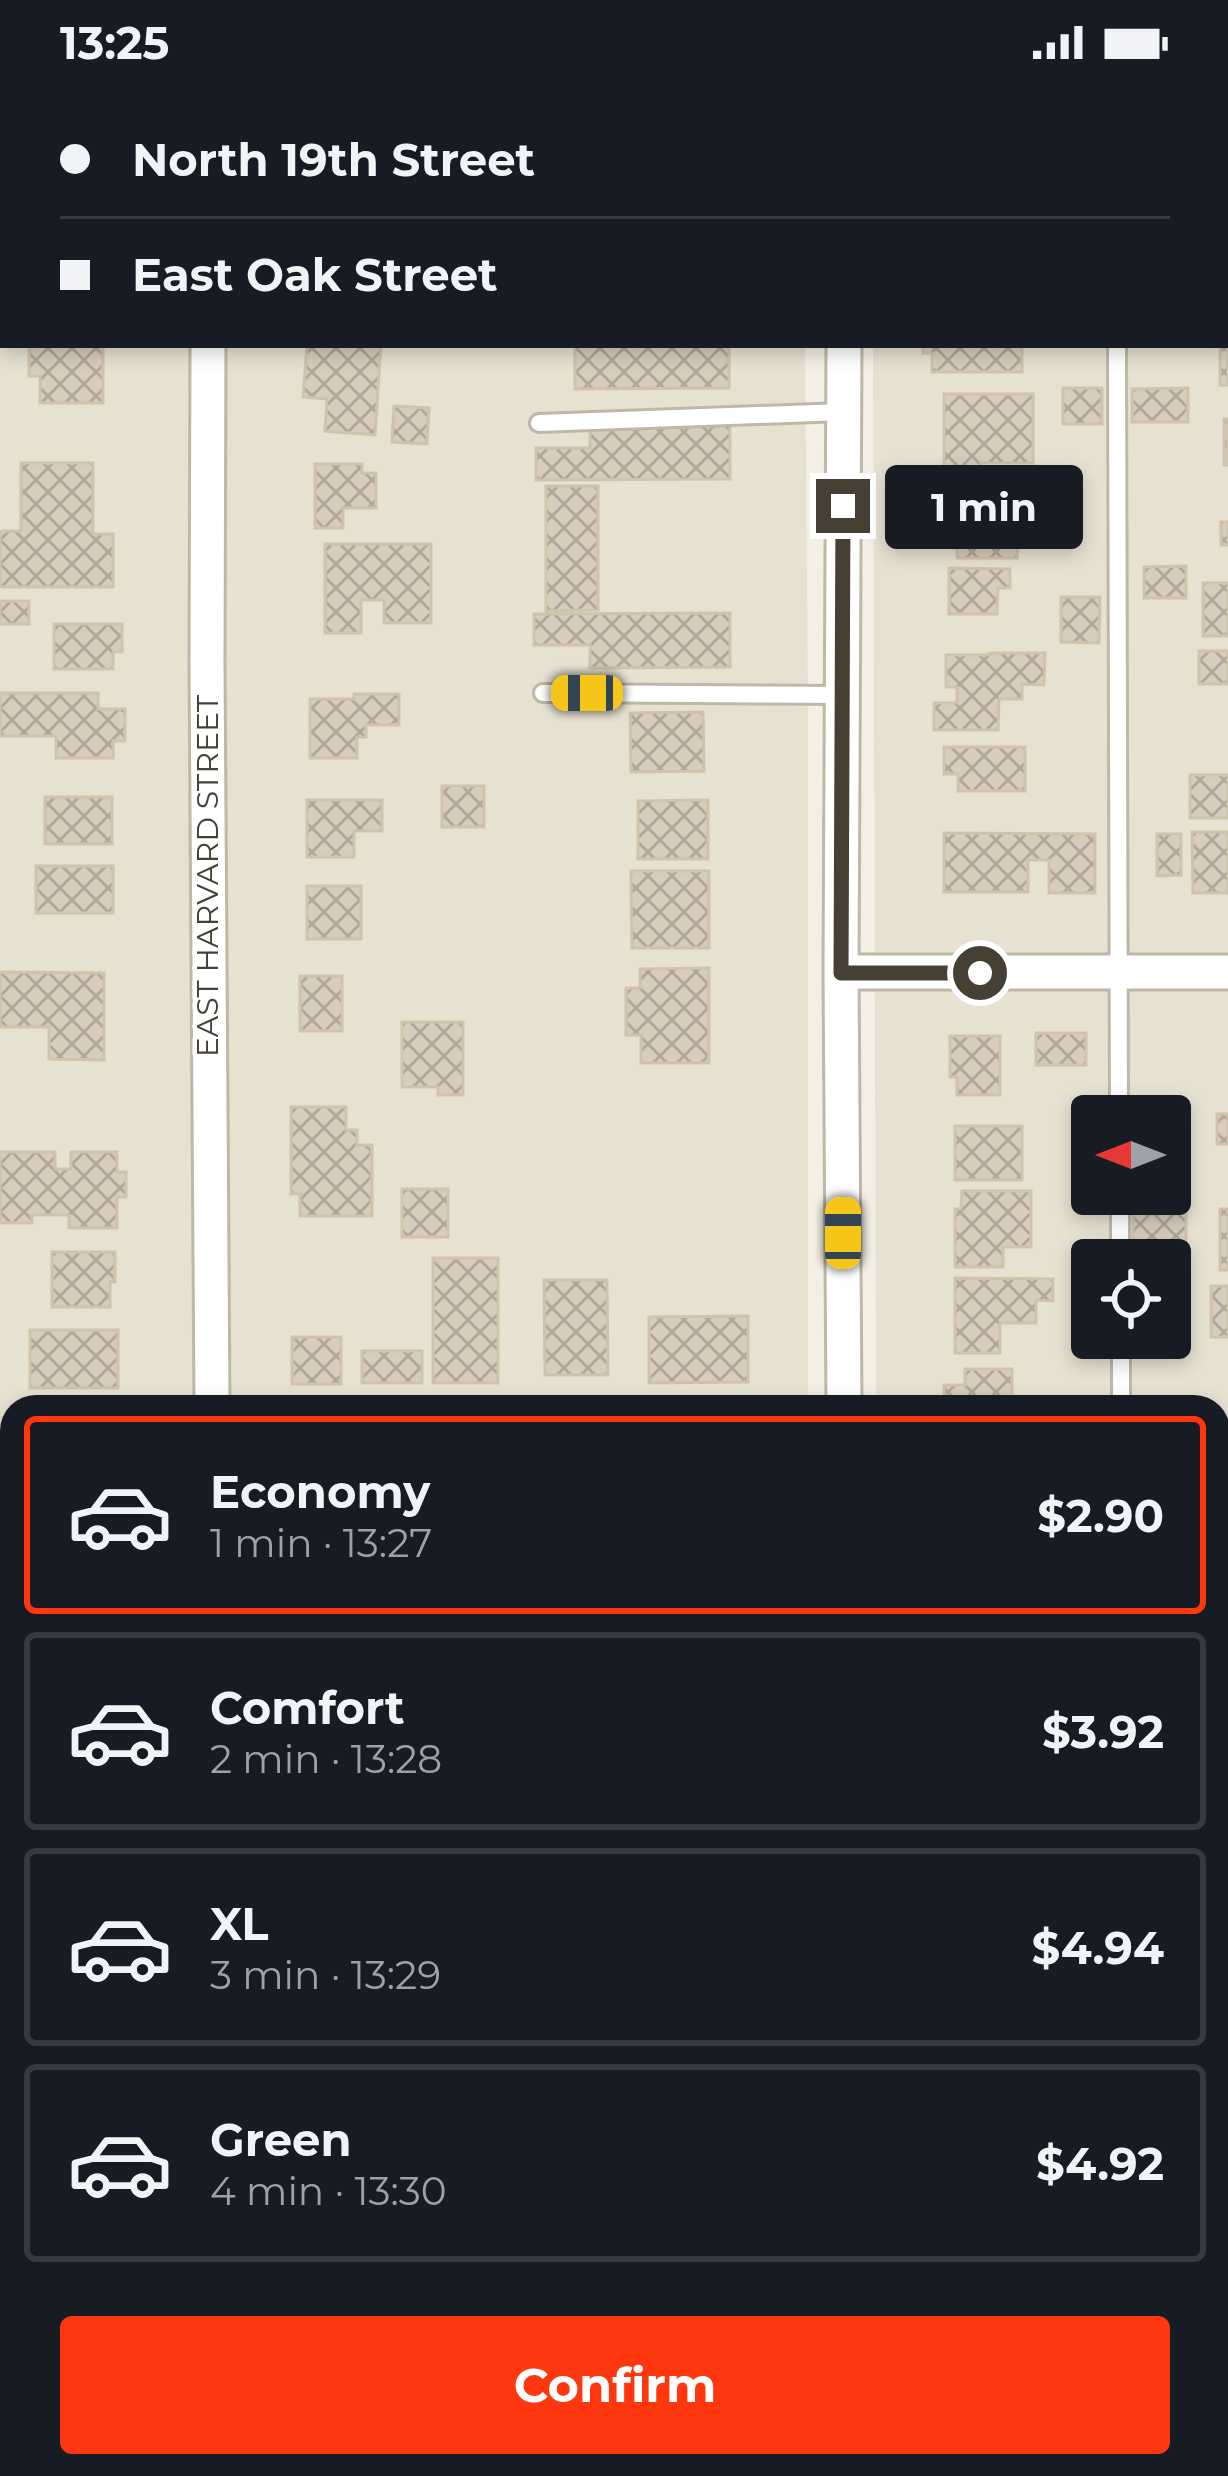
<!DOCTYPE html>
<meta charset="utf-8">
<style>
:root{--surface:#171b24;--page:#242831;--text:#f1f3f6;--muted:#9ea1a6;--line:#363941;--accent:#ff370f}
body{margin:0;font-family:Montserrat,sans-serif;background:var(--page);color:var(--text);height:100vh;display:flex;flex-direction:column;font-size:45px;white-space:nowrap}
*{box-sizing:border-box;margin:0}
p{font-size:39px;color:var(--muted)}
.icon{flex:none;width:66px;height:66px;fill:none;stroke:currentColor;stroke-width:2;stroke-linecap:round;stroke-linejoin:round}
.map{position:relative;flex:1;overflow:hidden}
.drawer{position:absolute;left:0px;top:1311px;width:1230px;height:1083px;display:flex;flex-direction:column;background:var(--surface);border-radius:36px 36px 0 0;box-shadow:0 6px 18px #0003}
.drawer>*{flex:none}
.hud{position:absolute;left:0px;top:0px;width:1230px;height:264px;box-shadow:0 6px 18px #0003;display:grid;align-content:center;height:264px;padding:0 60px;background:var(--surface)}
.needle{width:78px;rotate:270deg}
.controls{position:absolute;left:1071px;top:1011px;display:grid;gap:24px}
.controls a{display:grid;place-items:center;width:120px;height:120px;border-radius:12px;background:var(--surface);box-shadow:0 6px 18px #0003;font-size:60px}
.end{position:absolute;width:54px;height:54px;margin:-27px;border:15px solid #453f34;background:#fff;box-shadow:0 0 0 6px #fff}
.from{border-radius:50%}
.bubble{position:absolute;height:84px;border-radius:12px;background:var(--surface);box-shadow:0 6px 18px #0003;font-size:39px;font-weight:700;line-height:84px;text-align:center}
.car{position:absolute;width:36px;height:72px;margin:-36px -18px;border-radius:15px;box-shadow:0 0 9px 3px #0007;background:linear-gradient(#f5c518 24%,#345 0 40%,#f5c518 0 76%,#345 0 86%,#f5c518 0)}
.hud b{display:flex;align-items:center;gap:42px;height:114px;font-size:45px}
.hud b+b{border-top:3px solid var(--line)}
.hud i{width:30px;height:30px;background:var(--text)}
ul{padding:21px 0 0;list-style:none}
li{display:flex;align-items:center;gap:36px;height:198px;margin:0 24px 18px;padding:0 36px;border:6px solid var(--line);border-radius:12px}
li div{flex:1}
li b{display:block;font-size:45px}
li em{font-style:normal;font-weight:700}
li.current{border-color:var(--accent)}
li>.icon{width:108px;height:108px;stroke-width:1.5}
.cta{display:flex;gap:24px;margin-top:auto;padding:24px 60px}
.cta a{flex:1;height:138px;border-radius:12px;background:var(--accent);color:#fff;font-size:48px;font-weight:700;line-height:138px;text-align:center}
.status{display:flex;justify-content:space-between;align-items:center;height:84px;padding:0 60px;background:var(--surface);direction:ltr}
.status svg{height:33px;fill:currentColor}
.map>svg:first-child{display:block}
.residential{fill:#e7e1d2;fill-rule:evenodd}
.commercial{fill:#f6e6ce}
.building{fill:url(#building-cross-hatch);stroke:#d0c3ac;stroke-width:3}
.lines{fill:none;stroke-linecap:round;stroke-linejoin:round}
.service-casing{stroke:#bfb7a7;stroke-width:22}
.minor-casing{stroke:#bfb7a7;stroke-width:39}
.service{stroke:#fff;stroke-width:16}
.minor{stroke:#fff;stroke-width:33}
.route{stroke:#453f34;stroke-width:15}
.labels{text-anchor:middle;stroke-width:9;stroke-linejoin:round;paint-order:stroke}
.street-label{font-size:30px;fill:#453f34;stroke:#fff}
</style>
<div class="status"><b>13:25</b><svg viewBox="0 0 49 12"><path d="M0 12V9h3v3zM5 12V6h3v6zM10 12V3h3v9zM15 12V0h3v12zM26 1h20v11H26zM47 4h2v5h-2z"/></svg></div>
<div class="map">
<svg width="1228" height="2392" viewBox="0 0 1228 2392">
<defs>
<pattern id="building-cross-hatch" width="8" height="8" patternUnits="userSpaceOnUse" patternTransform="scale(3)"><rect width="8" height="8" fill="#d8cdbc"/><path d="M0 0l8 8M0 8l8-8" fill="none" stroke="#b1a89a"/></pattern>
</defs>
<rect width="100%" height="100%" fill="#f3efe4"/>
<!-- residential -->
<path class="residential" d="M 0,0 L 228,0 L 228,3 L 3,3 L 3,261 L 805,261 L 808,621 L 808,1323 L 12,1323 L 12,2382 L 812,2382 L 813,2392 L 0,2392 Z
M 1228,24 L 1228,2392 L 882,2392 L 882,2382 L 1218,2382 L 1218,1323 L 876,1323 L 873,261 L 1227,261 ZM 1092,1032 L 1170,1032 L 1170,1110 L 1092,1110 ZM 1092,1176 L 1170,1176 L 1170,1254 L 1092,1254 Z"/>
<!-- commercial -->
<path class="commercial" d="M 228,0 L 803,0 L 803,3 L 228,3 Z
M 871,0 L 1228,0 L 1228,24 L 1227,3 L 871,3 Z"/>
<!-- building -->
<path class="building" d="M 40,0 L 108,0 L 108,3 L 40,3 Z
M 274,0 L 343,0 L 343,3 L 274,3 Z
M 1227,246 L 1228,301 L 1220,301 L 1220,261 L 1227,261 Z
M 29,261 L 103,261 L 103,319 L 40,319 L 40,292 L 29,292 Z
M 307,261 L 381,261 L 375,351 L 325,347 L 327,315 L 303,313 Z
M 575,261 L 729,261 L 729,304 L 575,305 Z
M 923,261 L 1022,261 L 1022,288 L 932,288 L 932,269 L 923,269 Z
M 1063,304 L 1102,304 L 1102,340 L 1063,340 Z
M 1188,304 L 1188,338 L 1132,338 L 1132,305 Z
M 944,310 L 1033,310 L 1033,379 L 981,379 L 981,385 L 944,385 Z
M 394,322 L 429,324 L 427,360 L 392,358 Z
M 1224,335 L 1228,335 L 1228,381 L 1224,381 Z
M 590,341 L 730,341 L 730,395 L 536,396 L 536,364 L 590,364 Z
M 21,379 L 93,379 L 93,450 L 113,450 L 113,503 L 0,503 L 0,447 L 21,447 Z
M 315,380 L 362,380 L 362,389 L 376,389 L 376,424 L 343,424 L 343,444 L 315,444 Z
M 946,399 L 1017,399 L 1017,474 L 957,474 L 957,441 L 946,441 Z
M 546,402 L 598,402 L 598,526 L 546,527 Z
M 1221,438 L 1228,438 L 1228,461 L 1221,461 Z
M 325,460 L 431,460 L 431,539 L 384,539 L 384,516 L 361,516 L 361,549 L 325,549 Z
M 1186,482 L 1186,514 L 1144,514 L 1144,483 Z
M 949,484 L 1010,485 L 1010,504 L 998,504 L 997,530 L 949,530 Z
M 1203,499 L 1228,499 L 1228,552 L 1203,552 Z
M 1061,513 L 1100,513 L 1099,559 L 1061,558 Z
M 0,517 L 29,517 L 29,540 L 0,540 Z
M 730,529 L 730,583 L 590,584 L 590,561 L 534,561 L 534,530 Z
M 54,540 L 122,540 L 122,568 L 113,568 L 113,585 L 54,585 Z
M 1199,567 L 1228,567 L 1228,600 L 1199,600 Z
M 990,569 L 1045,569 L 1044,601 L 1022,600 L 1022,615 L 999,615 L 998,646 L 934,646 L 934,619 L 957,619 L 957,603 L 946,603 L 946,571 L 990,571 Z
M 0,609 L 98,609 L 98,625 L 125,625 L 125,657 L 113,657 L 113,674 L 56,674 L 56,652 L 0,652 Z
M 354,610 L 399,610 L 399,641 L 366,641 L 366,653 L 357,653 L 357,674 L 310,674 L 310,615 L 354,615 Z
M 703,628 L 704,687 L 631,688 L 630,629 Z
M 944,663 L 1025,663 L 1025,707 L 958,707 L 958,690 L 944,690 Z
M 1190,691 L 1228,691 L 1228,734 L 1190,734 Z
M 442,702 L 484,702 L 484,743 L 442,743 Z
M 45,713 L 112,713 L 112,760 L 45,760 Z
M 307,716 L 382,716 L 382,747 L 354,747 L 354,773 L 307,773 Z
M 708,716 L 708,775 L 638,775 L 638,717 Z
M 1192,748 L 1228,748 L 1228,809 L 1193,809 Z
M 944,749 L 1095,750 L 1095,809 L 1049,809 L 1049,776 L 1028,776 L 1028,808 L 944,808 Z
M 1157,750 L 1181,750 L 1181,791 L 1157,792 Z
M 36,782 L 113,782 L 113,829 L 36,829 Z
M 631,787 L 709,787 L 709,864 L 632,864 Z
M 307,802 L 361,802 L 361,855 L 307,855 Z
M 709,884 L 709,979 L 641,979 L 641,951 L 626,951 L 626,904 L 640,904 L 640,885 Z
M 0,888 L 104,889 L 104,976 L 49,975 L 49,943 L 0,943 Z
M 300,892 L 342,892 L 342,947 L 300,947 Z
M 402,938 L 463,938 L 463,1011 L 438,1011 L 438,1003 L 402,1003 Z
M 1036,949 L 1086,949 L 1086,981 L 1036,981 Z
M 950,952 L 1000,952 L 1000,1011 L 957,1011 L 957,993 L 950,993 Z
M 291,1023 L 346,1023 L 346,1046 L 357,1046 L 357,1061 L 372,1061 L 372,1132 L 300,1132 L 300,1110 L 291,1110 Z
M 1217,1030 L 1228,1030 L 1228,1060 L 1217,1060 Z
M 955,1042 L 1022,1042 L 1022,1096 L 955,1096 Z
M 0,1068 L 55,1068 L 55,1085 L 71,1085 L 71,1068 L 117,1068 L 117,1088 L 126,1088 L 126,1113 L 117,1113 L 117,1144 L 69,1144 L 69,1131 L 32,1131 L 32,1139 L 0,1139 Z
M 402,1105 L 448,1105 L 448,1153 L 402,1153 Z
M 962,1107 L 1031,1107 L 1031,1163 L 1003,1163 L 1003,1183 L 955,1183 L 955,1125 L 961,1125 Z
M 1133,1110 L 1186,1110 L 1186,1181 L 1170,1181 L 1170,1176 L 1133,1176 Z
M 1220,1125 L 1228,1125 L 1228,1186 L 1220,1186 Z
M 52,1168 L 115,1168 L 115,1198 L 110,1198 L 110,1223 L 52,1223 Z
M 433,1174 L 498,1174 L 498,1299 L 433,1299 Z
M 955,1194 L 1053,1195 L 1053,1217 L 1036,1216 L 1036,1239 L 1000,1239 L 1000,1269 L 955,1269 Z
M 544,1196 L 607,1196 L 608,1291 L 545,1291 Z
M 1211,1202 L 1228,1202 L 1228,1253 L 1211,1253 Z
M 748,1232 L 748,1298 L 649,1299 L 649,1233 Z
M 30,1246 L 118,1246 L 118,1304 L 30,1304 Z
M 292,1253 L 341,1253 L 341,1300 L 292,1300 Z
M 362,1267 L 422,1267 L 422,1299 L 362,1299 Z
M 965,1285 L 1012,1285 L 1012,1323 L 944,1323 L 944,1301 L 965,1301 Z
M 307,1315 L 460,1315 L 460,1323 L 307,1323 Z
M 576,1315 L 613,1315 L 613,1323 L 577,1323 Z
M 1218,1471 L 1228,1471 L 1228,1541 L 1218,1541 Z
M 1218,1586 L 1228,1586 L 1228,1624 L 1218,1624 Z
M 1218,1723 L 1228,1723 L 1228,1744 L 1218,1744 Z
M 0,1902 L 12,1902 L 12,2062 L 0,2063 Z
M 1218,2148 L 1228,2148 L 1228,2221 L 1218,2221 Z
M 0,2334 L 12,2334 L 12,2382 L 123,2382 L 123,2392 L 0,2392 Z
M 345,2382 L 422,2382 L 422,2392 L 345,2392 Z
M 683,2382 L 728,2382 L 728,2392 L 683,2392 Z
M 953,2383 L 1007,2383 L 1007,2392 L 953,2392 Z"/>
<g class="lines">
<!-- service casing -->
<g class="service-casing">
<path id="service" d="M 571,0 L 575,2 L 789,3
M 1227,33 L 1228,33
M 1117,261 L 1119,1032
M 539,339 L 843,328
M 543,609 L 842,611
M 1120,1110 L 1120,1176
M 1121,1254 L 1121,1323"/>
</g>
<!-- minor casing -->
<g class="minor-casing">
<path id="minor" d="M 842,0 L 843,3
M 208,3 L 208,0
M 208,261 L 207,579 L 212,1323
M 844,261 L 841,888 L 844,1323
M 841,888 L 1228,888
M 1218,2049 L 1228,2049
M 218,2382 L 218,2392
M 848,2392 L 849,2382"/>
</g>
<!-- service -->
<use href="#service" class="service"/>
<!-- minor -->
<use href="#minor" class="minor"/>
</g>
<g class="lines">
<!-- route -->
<path class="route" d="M 843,422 L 841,889 L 980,889"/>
</g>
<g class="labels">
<!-- street labels -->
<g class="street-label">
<text transform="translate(208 792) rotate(-90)" y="10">EAST HARVARD STREET</text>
</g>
</g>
</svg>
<div class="controls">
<a><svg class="needle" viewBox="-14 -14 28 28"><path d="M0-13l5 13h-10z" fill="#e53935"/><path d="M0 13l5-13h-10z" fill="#9ea1a6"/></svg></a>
<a><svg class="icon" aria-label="locate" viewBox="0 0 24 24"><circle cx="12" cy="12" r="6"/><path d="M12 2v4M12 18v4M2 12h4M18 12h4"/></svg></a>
</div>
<i class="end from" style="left:980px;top:889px"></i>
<i class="end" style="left:843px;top:422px"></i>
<div class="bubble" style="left:885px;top:381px;width:198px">1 min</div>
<i class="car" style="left:587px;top:609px;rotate:270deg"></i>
<i class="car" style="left:843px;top:1149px;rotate:0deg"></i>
<div class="hud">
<b><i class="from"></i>North 19th Street</b>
<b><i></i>East Oak Street</b>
</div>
<section class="drawer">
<ul>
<li class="current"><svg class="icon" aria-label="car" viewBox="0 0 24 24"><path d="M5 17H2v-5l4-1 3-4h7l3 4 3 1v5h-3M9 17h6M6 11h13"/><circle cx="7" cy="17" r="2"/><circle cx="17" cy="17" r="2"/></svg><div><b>Economy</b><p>1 min · 13:27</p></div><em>$2.90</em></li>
<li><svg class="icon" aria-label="car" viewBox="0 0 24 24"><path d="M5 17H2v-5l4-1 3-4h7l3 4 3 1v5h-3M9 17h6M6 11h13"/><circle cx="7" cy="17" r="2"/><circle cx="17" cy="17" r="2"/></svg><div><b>Comfort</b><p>2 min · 13:28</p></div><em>$3.92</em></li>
<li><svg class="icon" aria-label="car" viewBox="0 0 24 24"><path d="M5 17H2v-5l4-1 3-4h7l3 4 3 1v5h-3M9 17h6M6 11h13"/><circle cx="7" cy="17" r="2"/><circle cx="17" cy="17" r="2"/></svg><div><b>XL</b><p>3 min · 13:29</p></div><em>$4.94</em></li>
<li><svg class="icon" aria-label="car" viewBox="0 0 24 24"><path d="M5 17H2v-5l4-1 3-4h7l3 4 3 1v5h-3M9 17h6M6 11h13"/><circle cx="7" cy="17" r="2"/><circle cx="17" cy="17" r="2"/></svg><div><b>Green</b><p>4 min · 13:30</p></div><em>$4.92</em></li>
</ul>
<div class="cta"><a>Confirm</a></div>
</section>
</div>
